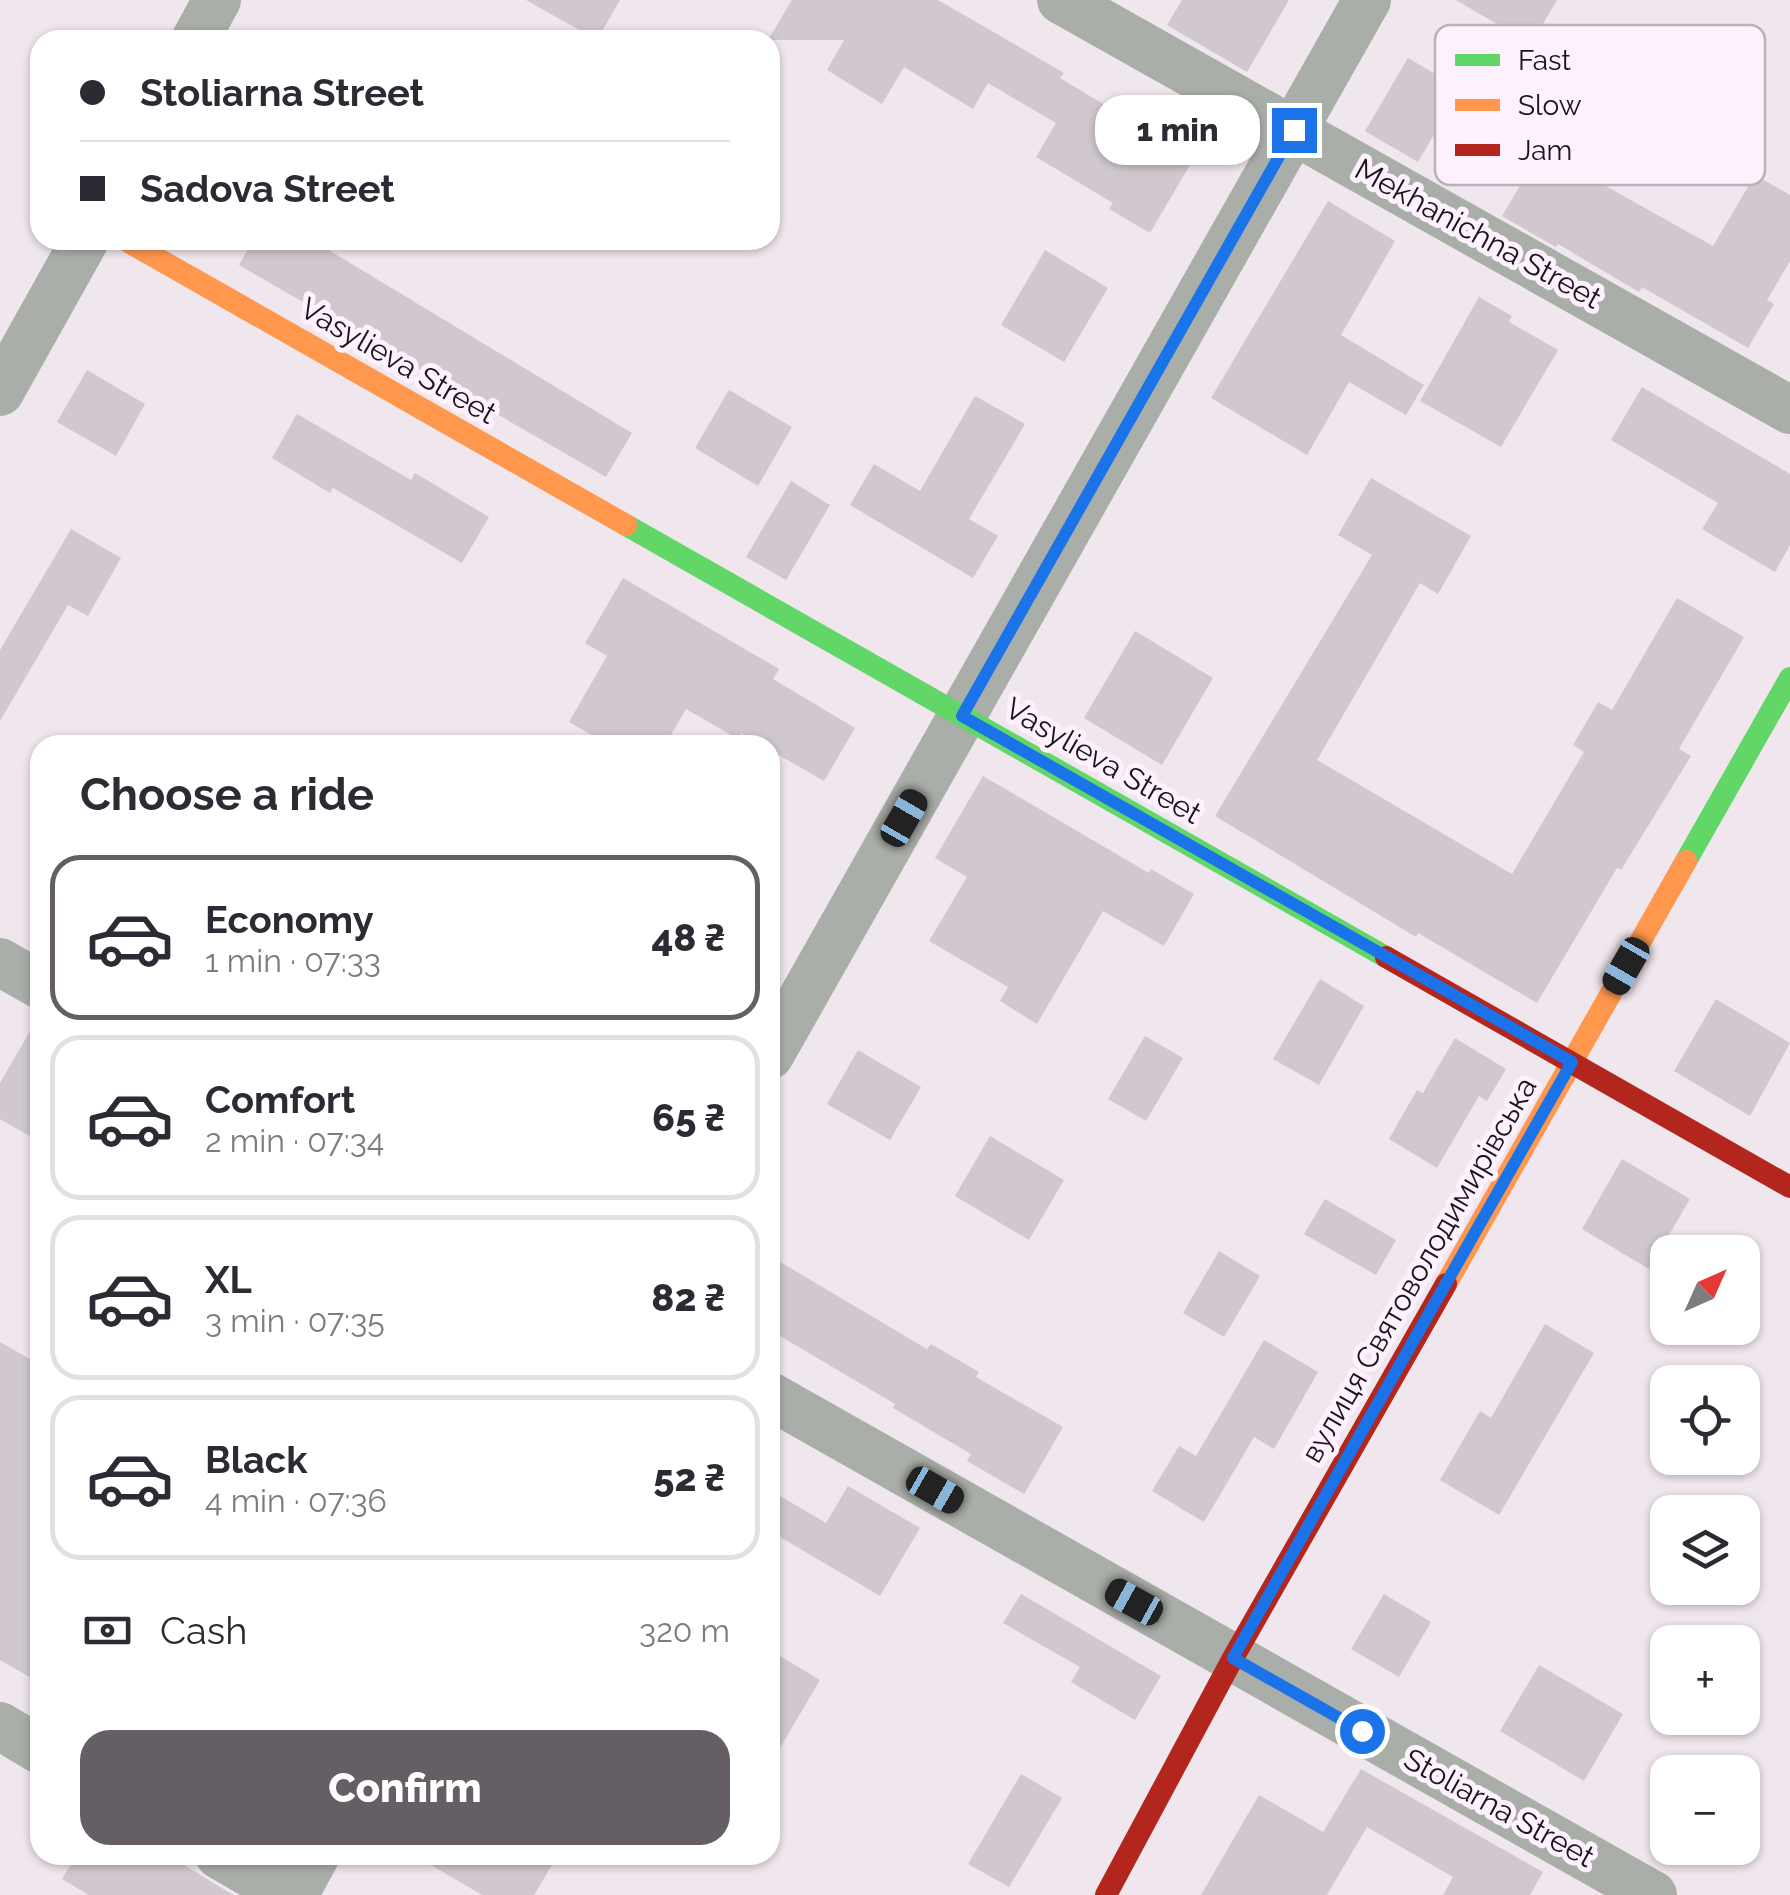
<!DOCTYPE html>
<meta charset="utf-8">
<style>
:root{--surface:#fff;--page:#f7f7f7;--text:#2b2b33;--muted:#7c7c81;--line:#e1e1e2;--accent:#655e64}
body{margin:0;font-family:Raleway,sans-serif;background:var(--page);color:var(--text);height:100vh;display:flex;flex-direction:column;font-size:38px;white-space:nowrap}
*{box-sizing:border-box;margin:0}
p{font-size:32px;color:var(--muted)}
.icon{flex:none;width:55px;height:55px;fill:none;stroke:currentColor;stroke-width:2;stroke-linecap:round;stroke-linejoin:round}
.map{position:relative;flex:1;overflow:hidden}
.sheet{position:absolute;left:30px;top:735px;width:750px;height:1130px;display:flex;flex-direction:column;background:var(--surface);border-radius:30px;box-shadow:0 2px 8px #0004}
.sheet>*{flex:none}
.banner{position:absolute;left:30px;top:30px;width:750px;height:220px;border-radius:30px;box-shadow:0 2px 8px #0004;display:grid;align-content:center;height:220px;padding:0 50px;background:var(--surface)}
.needle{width:65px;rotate:45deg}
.buttons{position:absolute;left:1650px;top:1235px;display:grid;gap:20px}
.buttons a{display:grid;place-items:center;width:110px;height:110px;border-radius:20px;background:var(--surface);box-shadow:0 2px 8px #0004;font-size:50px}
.end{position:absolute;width:45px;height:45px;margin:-22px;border:12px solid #1a73e8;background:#fff;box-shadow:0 0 0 5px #fff}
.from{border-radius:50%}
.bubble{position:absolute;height:70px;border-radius:30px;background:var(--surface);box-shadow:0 2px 8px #0004;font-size:32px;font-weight:800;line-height:70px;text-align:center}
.car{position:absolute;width:30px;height:60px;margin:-30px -15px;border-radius:12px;box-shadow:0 0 8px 2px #0007;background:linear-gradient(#222 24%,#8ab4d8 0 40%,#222 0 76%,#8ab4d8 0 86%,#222 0)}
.banner b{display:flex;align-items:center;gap:35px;height:95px;font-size:38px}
.banner b+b{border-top:2px solid var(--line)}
.banner i{width:25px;height:25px;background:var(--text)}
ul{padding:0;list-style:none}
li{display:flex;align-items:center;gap:30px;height:165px;margin:0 20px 15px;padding:0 30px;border:5px solid var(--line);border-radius:30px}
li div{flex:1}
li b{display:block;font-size:38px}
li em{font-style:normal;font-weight:800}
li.active{border-color:var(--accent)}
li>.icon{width:90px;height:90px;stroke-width:1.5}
h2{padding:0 50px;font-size:45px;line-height:120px}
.pay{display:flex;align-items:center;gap:25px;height:110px;padding:0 50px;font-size:38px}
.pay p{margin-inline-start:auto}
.action{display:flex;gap:20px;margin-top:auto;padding:20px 50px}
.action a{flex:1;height:115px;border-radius:30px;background:var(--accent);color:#fff;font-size:40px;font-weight:800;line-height:115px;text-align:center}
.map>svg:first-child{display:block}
.building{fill:#d0c8ce}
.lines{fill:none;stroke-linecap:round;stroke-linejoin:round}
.street{stroke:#aaaea8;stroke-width:48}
.fast{stroke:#63d668;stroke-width:22}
.slow{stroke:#ff974d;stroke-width:22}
.jam{stroke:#b3261e;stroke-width:22}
.route{stroke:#1a73e8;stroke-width:12}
.labels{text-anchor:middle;stroke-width:10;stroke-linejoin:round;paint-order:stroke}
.street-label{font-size:30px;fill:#1a141a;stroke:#fef1fe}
.key{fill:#fef1fe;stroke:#baafba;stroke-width:2.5}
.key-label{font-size:28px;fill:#1a141a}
</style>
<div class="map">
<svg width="1790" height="1895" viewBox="0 0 1790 1895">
<rect width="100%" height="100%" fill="#f0e6ee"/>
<!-- building -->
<path class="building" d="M 526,0 L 620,0 L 597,40 Z
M 792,0 L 938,0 L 1064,73 L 1060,78 L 1153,134 L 1160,122 L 1201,146 L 1150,233 L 1109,209 L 1113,203 L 1036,157 L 1056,123 L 988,83 L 973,109 L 904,67 L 882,104 L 827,70 L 844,40 L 768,40 Z
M 1182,0 L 1289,0 L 1247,72 L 1167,25 Z
M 1456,0 L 1557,0 L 1531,44 Z
M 1408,58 L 1461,89 L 1418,162 L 1365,131 Z
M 1541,150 L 1713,246 L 1755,175 L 1790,195 L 1790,261 L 1767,300 L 1774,304 L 1748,348 L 1642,287 L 1639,292 L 1558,244 L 1556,247 L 1502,216 Z
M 1328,201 L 1395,241 L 1341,335 L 1424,385 L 1406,415 L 1349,382 L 1307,455 L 1211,398 Z
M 253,240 L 312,240 L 632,433 L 606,477 L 239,265 Z
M 1045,250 L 1108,288 L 1064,362 L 1001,325 Z
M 1479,297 L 1512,316 L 1509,322 L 1558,350 L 1501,447 L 1420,401 Z
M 87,370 L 145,404 L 116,456 L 57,422 Z
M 1642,387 L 1790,474 L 1790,545 L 1775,572 L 1702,529 L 1718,503 L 1611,440 Z
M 729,390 L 792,427 L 758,486 L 695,448 Z
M 975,396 L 1025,424 L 969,519 L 998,536 L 973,578 L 850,505 L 874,464 L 920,491 Z
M 297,414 L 411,480 L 415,473 L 489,517 L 462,563 L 333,488 L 330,493 L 272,458 Z
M 1371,478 L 1471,536 L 1438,594 L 1420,583 L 1317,760 L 1512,874 L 1584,752 L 1573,745 L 1598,702 L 1612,710 L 1677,598 L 1744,637 L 1679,749 L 1691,756 L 1621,870 L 1617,868 L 1537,1003 L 1418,933 L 1416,937 L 1215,816 L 1372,555 L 1338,535 Z
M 791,481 L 830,505 L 786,580 L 746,557 Z
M 71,529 L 121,558 L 88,616 L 68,605 L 0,721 L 0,650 Z
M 623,578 L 779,669 L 773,679 L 855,728 L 824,781 L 770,750 L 770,745 L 762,745 L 741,733 L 738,739 L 686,709 L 665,745 L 609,745 L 569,722 L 607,656 L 585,643 Z
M 1135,631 L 1213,678 L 1162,765 L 1084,718 Z
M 983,776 L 1149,873 L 1151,869 L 1194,894 L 1164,946 L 1103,911 L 1037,1024 L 1000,1001 L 1008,987 L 929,941 L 967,877 L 935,858 Z
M 1320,979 L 1364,1006 L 1319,1085 L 1273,1059 Z
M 1716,999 L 1790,1043 L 1750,1116 L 1674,1071 Z
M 40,1014 L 40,1142 L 0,1119 L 0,1083 Z
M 1145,1036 L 1183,1058 L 1146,1121 L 1108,1099 Z
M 1455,1038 L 1506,1069 L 1487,1101 L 1479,1096 L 1437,1168 L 1389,1139 L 1417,1090 L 1423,1093 Z
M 858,1050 L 921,1087 L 890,1140 L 827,1104 Z
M 990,1136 L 1064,1180 L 1029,1240 L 955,1196 Z
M 1622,1159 L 1690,1199 L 1649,1269 L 1582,1229 Z
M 1325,1199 L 1396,1240 L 1376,1275 L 1304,1234 Z
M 1219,1251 L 1260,1276 L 1224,1337 L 1183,1313 Z
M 770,1256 L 927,1349 L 931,1344 L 979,1372 L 976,1377 L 1063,1427 L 1024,1494 L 967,1461 L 971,1454 L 893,1408 L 895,1404 L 770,1330 Z
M 1545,1324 L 1594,1353 L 1499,1515 L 1440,1480 L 1480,1411 L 1491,1418 Z
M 1264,1340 L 1318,1372 L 1274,1449 L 1254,1437 L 1204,1522 L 1152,1491 L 1179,1446 L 1196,1456 Z
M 0,1342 L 40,1365 L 40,1683 L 0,1660 Z
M 848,1486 L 920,1528 L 880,1596 L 770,1531 L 770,1490 L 826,1523 Z
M 1021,1594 L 1161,1676 L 1135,1720 L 1071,1682 L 1080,1667 L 1003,1623 Z
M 1384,1594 L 1431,1622 L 1399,1677 L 1351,1649 Z
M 770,1650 L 820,1680 L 770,1765 Z
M 1539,1665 L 1623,1714 L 1584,1781 L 1500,1731 Z
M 1361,1769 L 1543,1872 L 1530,1895 L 1443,1895 L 1453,1877 L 1367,1827 L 1327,1895 L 1201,1895 L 1259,1795 L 1323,1832 Z
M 1021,1774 L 1062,1798 L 1009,1887 L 968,1864 Z
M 76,1855 L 168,1855 L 233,1895 L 89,1895 L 62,1879 Z
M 414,1855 L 558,1855 L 534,1895 L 482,1895 Z"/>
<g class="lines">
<!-- street -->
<path class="street" d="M 1061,0 L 1790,410
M 195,40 L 217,0
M 0,392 L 85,240
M 0,962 L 40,985
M 770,1055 L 1367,0
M 770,1396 L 1653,1895
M 0,1726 L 40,1750
M 219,1855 L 288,1895
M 294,1895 L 316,1855"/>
<!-- fast -->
<path class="fast" d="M 626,525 L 1386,957
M 1686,861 L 1790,678"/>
<!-- slow -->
<path class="slow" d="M 125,240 L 626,525
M 1446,1284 L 1686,861"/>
<!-- jam -->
<path class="jam" d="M 1386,957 L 1790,1187
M 1106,1895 L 1233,1658 L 1446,1284"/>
</g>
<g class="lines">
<!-- route -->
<path class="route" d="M 1294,130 L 962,716 L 1572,1062 L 1233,1658 L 1362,1731"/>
</g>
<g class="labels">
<!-- street labels -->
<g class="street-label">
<text transform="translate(1478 234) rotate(29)" y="10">Mekhanichna Street</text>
<text transform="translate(398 361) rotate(30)" y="10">Vasylieva Street</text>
<text transform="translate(1103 761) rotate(30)" y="10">Vasylieva Street</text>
<text transform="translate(1419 1270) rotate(-60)" y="10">вулиця Святоволодимирівська</text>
<text transform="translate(1499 1808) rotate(29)" y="10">Stoliarna Street</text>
</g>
</g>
<!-- legend -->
<rect x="1435" y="25" width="330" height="160" rx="15" class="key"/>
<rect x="1455" y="54" width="45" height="12" fill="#63d668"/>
<rect x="1455" y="99" width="45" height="12" fill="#ff974d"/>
<rect x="1455" y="144" width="45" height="12" fill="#b3261e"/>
<g class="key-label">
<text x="1518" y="70">Fast</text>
<text x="1518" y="115">Slow</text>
<text x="1518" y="160">Jam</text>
</g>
</svg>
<div class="buttons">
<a><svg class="needle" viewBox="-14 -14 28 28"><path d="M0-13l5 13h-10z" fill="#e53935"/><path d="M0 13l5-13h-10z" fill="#7c7c81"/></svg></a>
<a><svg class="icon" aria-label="locate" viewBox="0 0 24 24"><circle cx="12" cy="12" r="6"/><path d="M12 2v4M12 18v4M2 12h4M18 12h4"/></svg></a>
<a><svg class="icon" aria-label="layers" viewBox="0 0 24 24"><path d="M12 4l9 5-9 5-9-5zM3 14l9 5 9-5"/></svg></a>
<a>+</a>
<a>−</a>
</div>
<i class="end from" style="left:1362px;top:1731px"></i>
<i class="end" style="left:1294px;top:130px"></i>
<div class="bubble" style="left:1095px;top:95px;width:165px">1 min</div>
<i class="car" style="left:904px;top:818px;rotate:30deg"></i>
<i class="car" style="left:1626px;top:966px;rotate:210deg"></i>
<i class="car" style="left:935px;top:1490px;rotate:120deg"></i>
<i class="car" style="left:1134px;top:1602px;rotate:299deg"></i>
<div class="banner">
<b><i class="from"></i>Stoliarna Street</b>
<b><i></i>Sadova Street</b>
</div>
<section class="sheet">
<h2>Choose a ride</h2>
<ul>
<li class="active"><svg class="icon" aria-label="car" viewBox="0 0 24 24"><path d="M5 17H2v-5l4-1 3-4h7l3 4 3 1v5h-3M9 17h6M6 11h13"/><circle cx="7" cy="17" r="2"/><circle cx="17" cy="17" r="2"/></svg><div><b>Economy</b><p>1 min · 07:33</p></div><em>48 ₴</em></li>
<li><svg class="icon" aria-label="car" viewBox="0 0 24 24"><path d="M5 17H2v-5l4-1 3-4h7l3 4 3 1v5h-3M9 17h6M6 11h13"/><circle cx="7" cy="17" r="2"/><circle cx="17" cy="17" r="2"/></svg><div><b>Comfort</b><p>2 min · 07:34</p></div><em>65 ₴</em></li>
<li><svg class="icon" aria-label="car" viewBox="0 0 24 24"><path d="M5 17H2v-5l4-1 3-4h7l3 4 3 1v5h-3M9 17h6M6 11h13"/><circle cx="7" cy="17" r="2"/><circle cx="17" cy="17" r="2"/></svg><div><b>XL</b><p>3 min · 07:35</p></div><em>82 ₴</em></li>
<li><svg class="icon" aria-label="car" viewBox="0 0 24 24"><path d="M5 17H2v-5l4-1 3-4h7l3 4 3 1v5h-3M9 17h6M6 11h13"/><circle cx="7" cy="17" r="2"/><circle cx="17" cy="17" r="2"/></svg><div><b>Black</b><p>4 min · 07:36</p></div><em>52 ₴</em></li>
</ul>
<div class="pay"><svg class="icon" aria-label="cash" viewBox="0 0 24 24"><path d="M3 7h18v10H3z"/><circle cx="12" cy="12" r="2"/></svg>Cash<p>320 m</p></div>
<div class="action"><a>Confirm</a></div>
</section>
</div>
